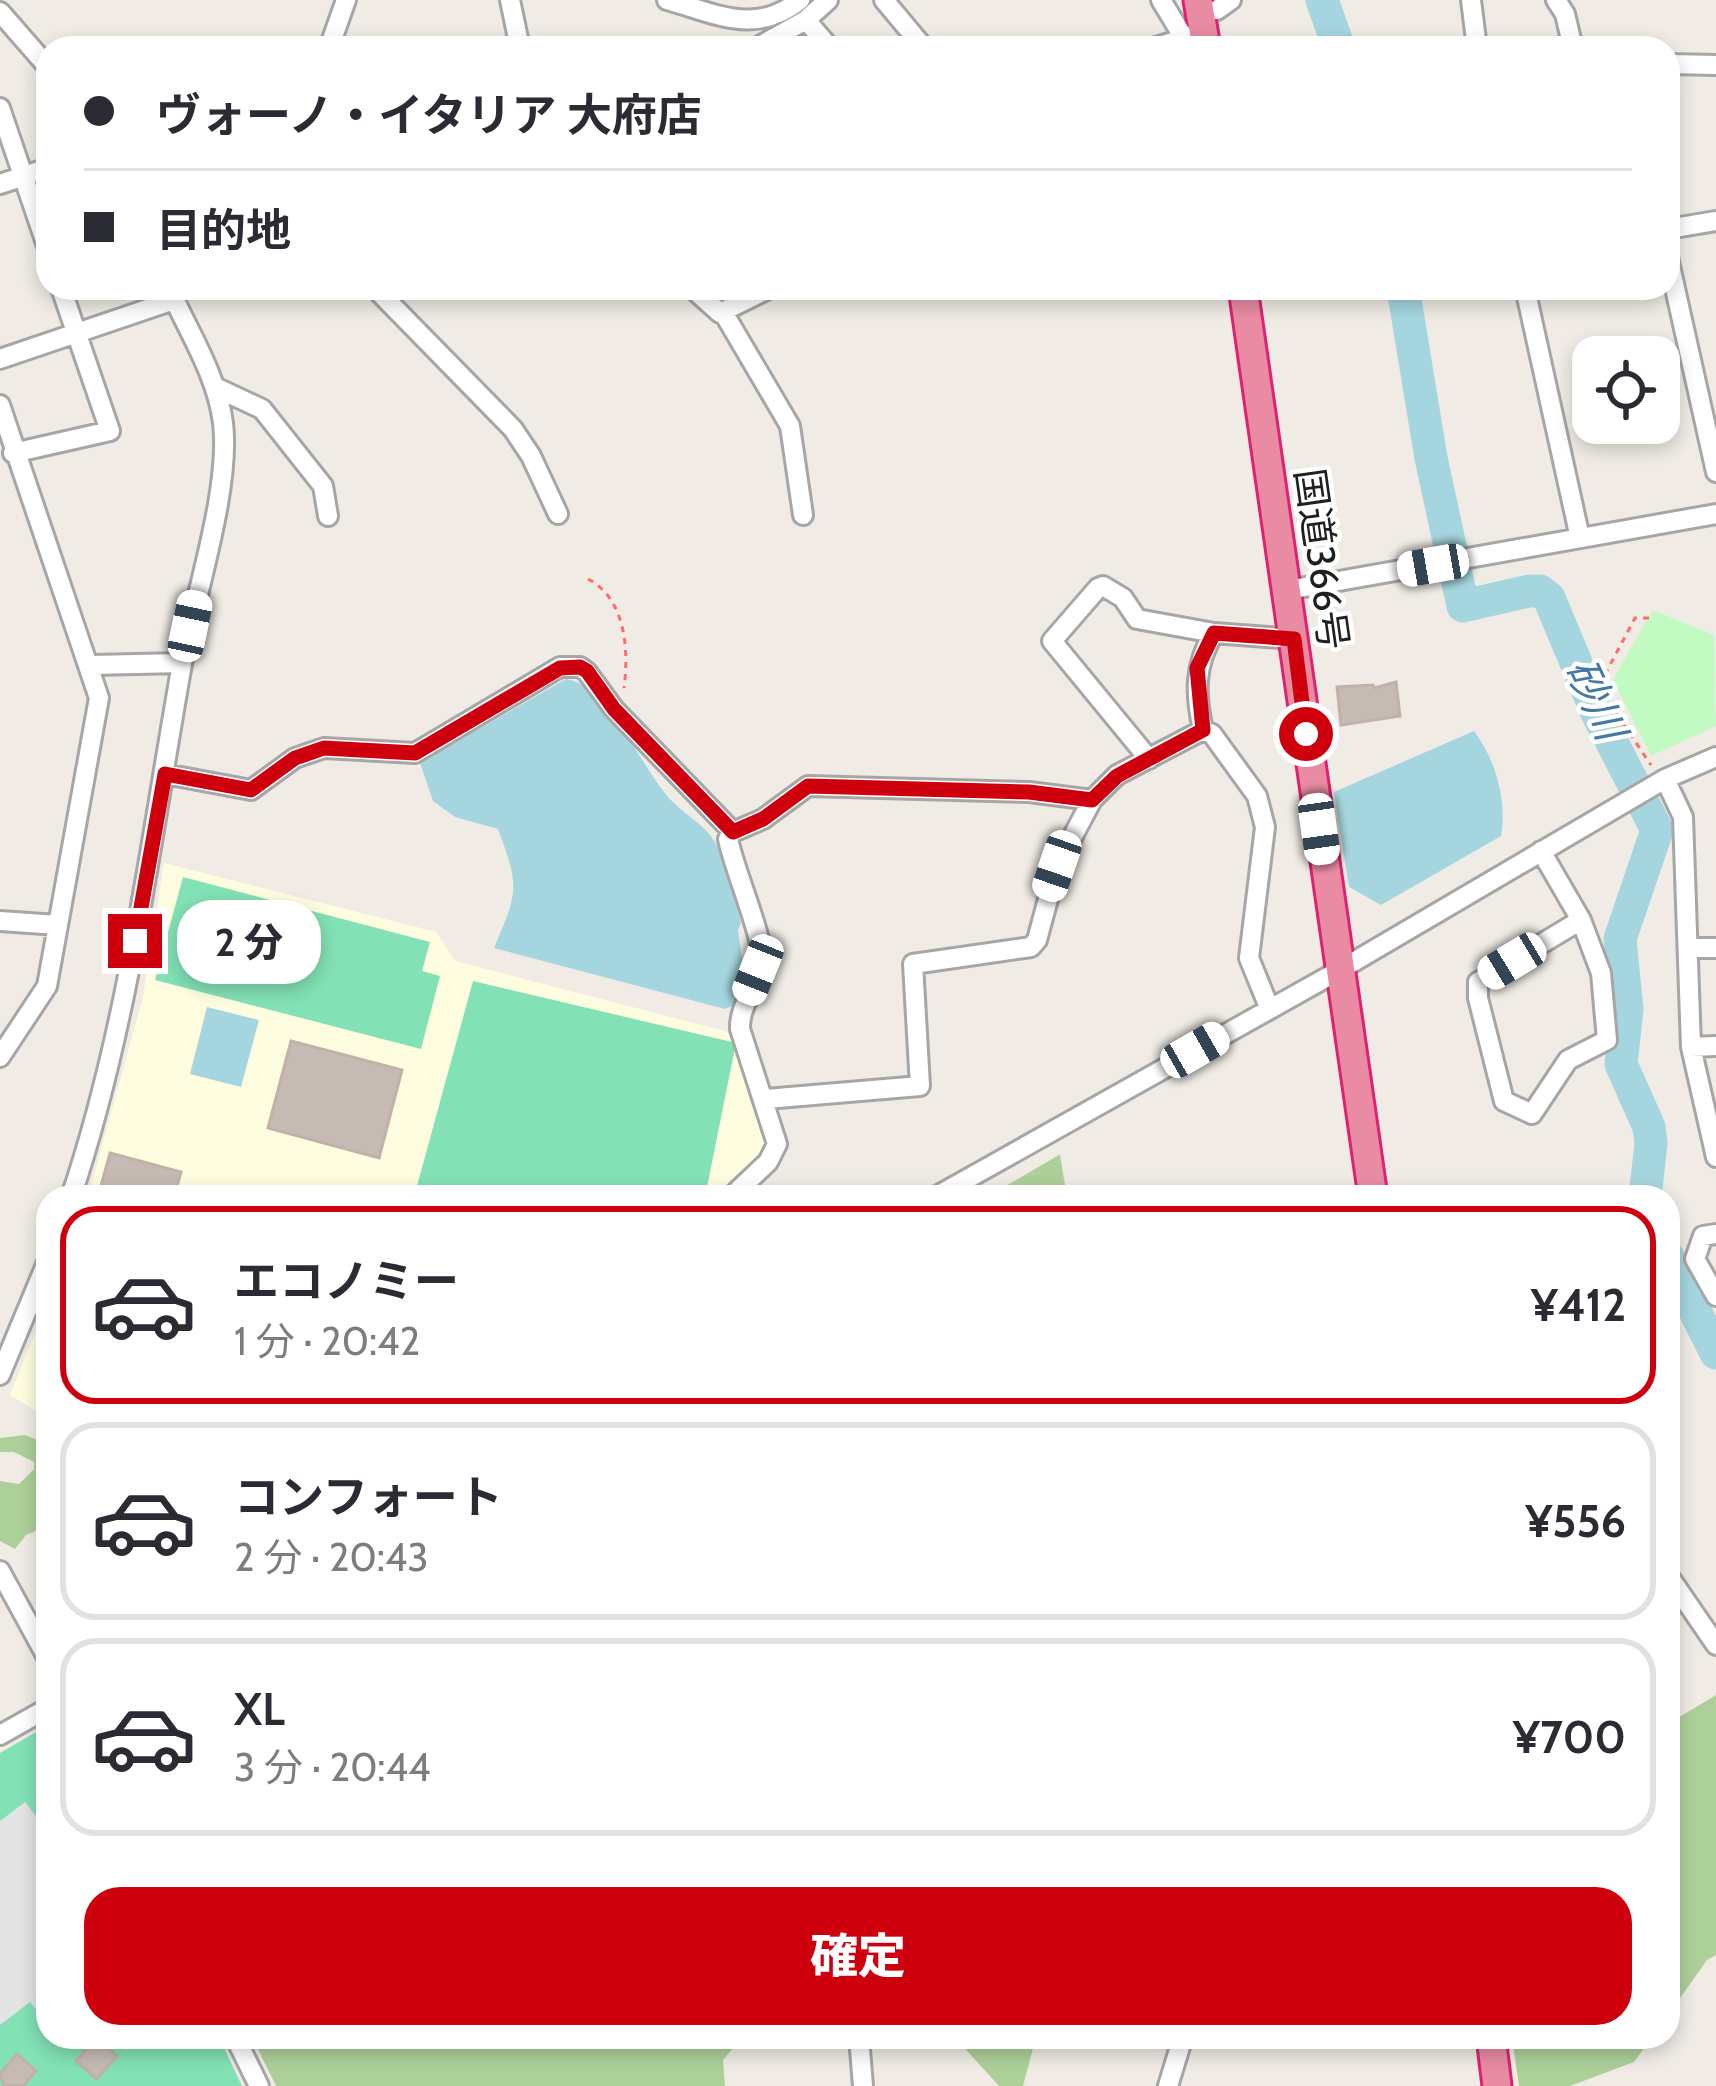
<!DOCTYPE html>
<html lang="ja">
<meta charset="utf-8">
<style>
:root{--surface:#fff;--page:#f7f7f7;--text:#2b2b33;--muted:#7c7c81;--line:#e1e1e2;--accent:#ce000e}
body{margin:0;font-family:Cabin,"Noto Sans JP",sans-serif;background:var(--page);color:var(--text);height:100vh;display:flex;flex-direction:column;font-size:45px;white-space:nowrap}
*{box-sizing:border-box;margin:0}
p{font-size:39px;color:var(--muted)}
.icon{flex:none;width:66px;height:66px;fill:none;stroke:currentColor;stroke-width:2;stroke-linecap:round;stroke-linejoin:round}
.map{position:relative;flex:1;overflow:hidden}
.side{position:absolute;left:36px;top:1185px;width:1644px;height:864px;display:flex;flex-direction:column;background:var(--surface);border-radius:36px;box-shadow:0 6px 18px #0003}
.side>*{flex:none}
.hud{position:absolute;left:36px;top:36px;width:1644px;height:264px;border-radius:36px;box-shadow:0 6px 18px #0003;display:grid;align-content:center;height:264px;padding:0 48px;background:var(--surface)}
.tools{position:absolute;left:1572px;top:336px;display:grid;gap:24px}
.tools a{display:grid;place-items:center;width:108px;height:108px;border-radius:24px;background:var(--surface);box-shadow:0 6px 18px #0003;font-size:60px}
.end{position:absolute;width:54px;height:54px;margin:-27px;border:15px solid #ce000e;background:#fff;box-shadow:0 0 0 6px #fff}
.from{border-radius:50%}
.bubble{position:absolute;height:84px;border-radius:36px;background:var(--surface);box-shadow:0 6px 18px #0003;font-size:39px;font-weight:800;line-height:84px;text-align:center}
.car{position:absolute;width:36px;height:72px;margin:-36px -18px;border-radius:15px;box-shadow:0 0 9px 3px #0007;background:linear-gradient(#fff 24%,#345 0 40%,#fff 0 76%,#345 0 86%,#fff 0)}
.hud b{display:flex;align-items:center;gap:42px;height:114px;font-size:45px}
.hud b+b{border-top:3px solid var(--line)}
.hud i{width:30px;height:30px;background:var(--text)}
ul{padding:21px 0 0;list-style:none}
li{display:flex;align-items:center;gap:36px;height:198px;margin:0 24px 18px;padding:0 24px;border:6px solid var(--line);border-radius:36px}
li div{flex:1}
li b{display:block;font-size:45px}
li em{font-style:normal;font-weight:800}
li.current{border-color:var(--accent)}
li>.icon{width:108px;height:108px;stroke-width:1.5}
.primary-button{display:flex;gap:24px;margin-top:auto;padding:24px 48px}
.primary-button a{flex:1;height:138px;border-radius:36px;background:var(--accent);color:#fff;font-size:48px;font-weight:800;line-height:138px;text-align:center}
.map>svg:first-child{display:block}
.education{fill:#fffddf}
.forest{fill:#add099}
.park{fill:#c2fbc2}
.pitch{fill:#82e1b5}
.parking{fill:#e3e3e3}
.water{fill:#a5d6df}
.lines{fill:none;stroke-linecap:round;stroke-linejoin:round}
.river{stroke:#a5d6df;stroke-width:33}
.building{fill:#c5bbb4;stroke:#c2b1a7;stroke-width:3}
.minor-casing{stroke:#a6a6a6;stroke-width:24}
.highway-casing{stroke:#df2170;stroke-width:33}
.path{stroke:#fd6e6a;stroke-width:3;stroke-dasharray:6 6;stroke-linecap:butt}
.minor{stroke:#fff;stroke-width:18}
.highway{stroke:#e98ba3;stroke-width:27}
.route{stroke:#ce000e;stroke-width:15}
.labels{text-anchor:middle;stroke-width:9;stroke-linejoin:round;paint-order:stroke}
.street-label{font-size:39px;fill:#1f1f1f;stroke:#fff}
.water-label{font-size:42px;font-style:italic;fill:#4379a2;stroke:#fff}
</style>
<div class="map">
<svg width="1716" height="2086" viewBox="0 0 1716 2086">
<rect width="100%" height="100%" fill="#f0ece5"/>
<!-- education -->
<path class="education" d="M 164,863 L 436,932 L 455,961 L 736,1034 L 769,1128 L 762,1159 L 724,1197 L 88,1197 L 143,997 Z
M 48,1300 L 48,1418 L 10,1395 Z"/>
<!-- forest -->
<path class="forest" d="M 1060,1155 L 1067,1197 L 987,1197 L 1059,1155 Z
M 25,1435 L 48,1444 L 48,1526 L 26,1535 L 15,1549 L 0,1541 L 0,1481 L 19,1484 L 34,1469 L 34,1462 L 14,1452 L 0,1452 L 0,1438 Z
M 1716,1695 L 1716,1955 L 1707,1960 L 1668,2015 L 1668,1724 Z
M 252,2037 L 742,2037 L 723,2060 L 725,2086 L 276,2086 Z
M 960,2037 L 1036,2037 L 1023,2086 L 999,2086 L 960,2043 Z
M 1512,2037 L 1652,2037 L 1634,2062 L 1570,2086 L 1519,2086 Z"/>
<!-- park -->
<path class="park" d="M 1653,610 L 1714,635 L 1716,726 L 1651,756 L 1613,679 Z"/>
<!-- pitch -->
<path class="pitch" d="M 183,877 L 430,942 L 422,971 L 440,976 L 421,1049 L 155,980 Z
M 473,981 L 736,1043 L 705,1197 L 414,1197 Z
M 48,1725 L 48,2037 L 219,2037 L 242,2086 L 0,2086 L 0,1753 Z"/>
<!-- parking -->
<path class="parking" d="M 25,1802 L 48,1832 L 48,2025 L 30,2002 L 0,2025 L 0,1821 Z"/>
<!-- water -->
<path class="water" d="M 566,679 C 611,686 643,775 675,804 C 694,822 707,825 720,851 C 731,872 735,899 741,923 L 738,930 L 745,981 L 735,1005 L 725,1009 L 494,948 C 518,891 520,888 498,829 L 455,817 L 433,801 L 420,763 Z
M 1474,731 C 1496,760 1507,801 1501,836 L 1381,905 L 1349,887 L 1334,792 Z
M 207,1007 L 259,1020 L 241,1087 L 190,1074 Z"/>
<g class="lines">
<!-- river -->
<path class="river" d="M 1322,0 L 1339,48
M 1403,288 L 1431,458 L 1463,606 L 1529,591 L 1540,591 L 1549,598 L 1597,713 L 1657,830 L 1620,939 L 1627,1010 L 1621,1064 L 1649,1127 L 1651,1143 L 1645,1197
M 1668,1257 L 1716,1353"/>
</g>
<!-- building -->
<path class="building" d="M 1396,682 L 1400,716 L 1341,725 L 1337,687 L 1373,685 L 1375,688 Z
M 291,1041 L 402,1070 L 379,1158 L 268,1128 Z
M 110,1153 L 181,1172 L 174,1197 L 98,1197 Z
M 96,2038 L 117,2056 L 97,2079 L 76,2061 Z
M 17,2054 L 36,2071 L 23,2086 L 4,2086 L 0,2074 Z"/>
<g class="lines">
<!-- minor casing -->
<g class="minor-casing">
<path id="minor" d="M 510,0 L 520,48
M 667,0 C 717,14 755,36 800,0
M 884,0 L 924,48
M 1161,0 L 1184,38
M 1471,0 L 1477,48
M 1556,0 L 1565,14 L 1573,48
M 1217,10 L 1231,0
M 0,12 L 48,67
M 806,20 L 830,48
M 329,48 L 346,0
M 756,48 L 806,20 L 828,0
M 1153,48 L 1204,32
M 1668,64 L 1716,65
M 0,108 L 48,249
M 0,184 L 48,168
M 1668,229 L 1716,221
M 1668,257 L 1716,472
M 375,288 L 513,429 L 531,456 L 558,514
M 692,288 L 720,313 L 770,288
M 1525,288 L 1580,538
M 723,312 L 790,426 L 803,515
M 0,359 L 174,300
M 215,387 L 262,409 L 323,486 L 328,516
M 0,405 L 99,698 L 47,986 L 0,1057
M 13,453 L 110,431 L 61,288
M 1288,590 L 1716,514
M 91,665 L 182,663
M 1149,759 L 1052,641 L 1098,588 L 1103,586 L 1123,598 L 1137,619 L 1214,633
M 165,774 L 251,790 L 295,758 L 324,748 L 415,753 L 560,667 L 580,667 L 587,672 L 614,709 L 733,832 L 728,839 C 734,869 762,934 762,958 C 761,983 739,1003 740,1029 L 777,1144 L 768,1162 L 731,1197
M 1665,779 L 1683,817 L 1691,1047 L 1716,1157
M 733,832 L 763,819 L 808,786 L 1029,792 L 1092,800 L 1117,775 L 1203,730
M 1541,851 L 1581,920
M 1581,920 L 1601,973 L 1607,1040 L 1568,1060 L 1532,1114 L 1504,1101 L 1478,998 L 1478,982 Z
M 0,921 L 58,925
M 1689,948 L 1716,948
M 1269,1007 L 1249,958 L 1265,827 L 1257,796 L 1212,734 L 1203,730 C 1195,694 1194,665 1214,633 L 1294,639
M 1691,1047 L 1716,1046
M 766,1099 L 920,1086 L 913,964 L 1031,947 L 1037,940 L 1057,866 L 1092,800
M 71,1197 C 129,1024 150,843 182,664 C 195,596 231,488 223,423 C 217,375 188,331 169,288
M 935,1197 L 1338,971 L 1665,779 L 1716,757
M 1716,1234 L 1703,1236 L 1695,1259 L 1716,1296
M 0,1375 L 48,1260
M 0,1571 L 48,1659
M 1668,1575 L 1716,1645
M 0,1735 L 48,1708
M 235,2037 L 259,2086
M 859,2037 L 863,2086
M 1168,2086 L 1183,2037"/>
</g>
<!-- highway casing -->
<g class="highway-casing">
<path id="highway" d="M 1198,0 L 1206,48
M 1243,288 L 1373,1197
M 1491,2037 L 1497,2086"/>
</g>
<!-- path -->
<path class="path" d="M 588,579 C 626,599 629,650 624,688
M 1649,618 L 1635,618 L 1602,680 L 1620,719 L 1651,765"/>
<!-- minor -->
<use href="#minor" class="minor"/>
<!-- highway -->
<use href="#highway" class="highway"/>
</g>
<g class="lines">
<!-- route -->
<path class="route" d="M 135,941 L 165,774 L 251,790 L 295,758 L 324,748 L 415,753 L 560,668 L 580,667 L 587,671 L 614,709 L 733,832 L 763,819 L 808,786 L 1029,792 L 1092,800 L 1117,776 L 1203,730 L 1197,668 L 1214,633 L 1294,639 L 1306,734"/>
</g>
<g class="labels">
<!-- street labels -->
<g class="street-label">
<text transform="translate(1322 559) rotate(82)" y="14">国道366号</text>
</g>
<!-- water labels -->
<g class="water-label">
<text transform="translate(1596 699) rotate(65)" y="15">砂川</text>
</g>
</g>
</svg>
<div class="tools">
<a><svg class="icon" aria-label="locate" viewBox="0 0 24 24"><circle cx="12" cy="12" r="6"/><path d="M12 2v4M12 18v4M2 12h4M18 12h4"/></svg></a>
</div>
<i class="end from" style="left:1306px;top:734px"></i>
<i class="end" style="left:135px;top:941px"></i>
<div class="bubble" style="left:177px;top:900px;width:144px">2 分</div>
<i class="car" style="left:1433px;top:565px;rotate:260deg"></i>
<i class="car" style="left:190px;top:626px;rotate:12deg"></i>
<i class="car" style="left:1319px;top:829px;rotate:172deg"></i>
<i class="car" style="left:1057px;top:866px;rotate:199deg"></i>
<i class="car" style="left:1512px;top:961px;rotate:239deg"></i>
<i class="car" style="left:758px;top:970px;rotate:202deg"></i>
<i class="car" style="left:1195px;top:1050px;rotate:60deg"></i>
<div class="hud">
<b><i class="from"></i>ヴォーノ・イタリア 大府店</b>
<b><i></i>目的地</b>
</div>
<section class="side">
<ul>
<li class="current"><svg class="icon" aria-label="car" viewBox="0 0 24 24"><path d="M5 17H2v-5l4-1 3-4h7l3 4 3 1v5h-3M9 17h6M6 11h13"/><circle cx="7" cy="17" r="2"/><circle cx="17" cy="17" r="2"/></svg><div><b>エコノミー</b><p>1 分 · 20:42</p></div><em>¥412</em></li>
<li><svg class="icon" aria-label="car" viewBox="0 0 24 24"><path d="M5 17H2v-5l4-1 3-4h7l3 4 3 1v5h-3M9 17h6M6 11h13"/><circle cx="7" cy="17" r="2"/><circle cx="17" cy="17" r="2"/></svg><div><b>コンフォート</b><p>2 分 · 20:43</p></div><em>¥556</em></li>
<li><svg class="icon" aria-label="car" viewBox="0 0 24 24"><path d="M5 17H2v-5l4-1 3-4h7l3 4 3 1v5h-3M9 17h6M6 11h13"/><circle cx="7" cy="17" r="2"/><circle cx="17" cy="17" r="2"/></svg><div><b>XL</b><p>3 分 · 20:44</p></div><em>¥700</em></li>
</ul>
<div class="primary-button"><a>確定</a></div>
</section>
</div>
